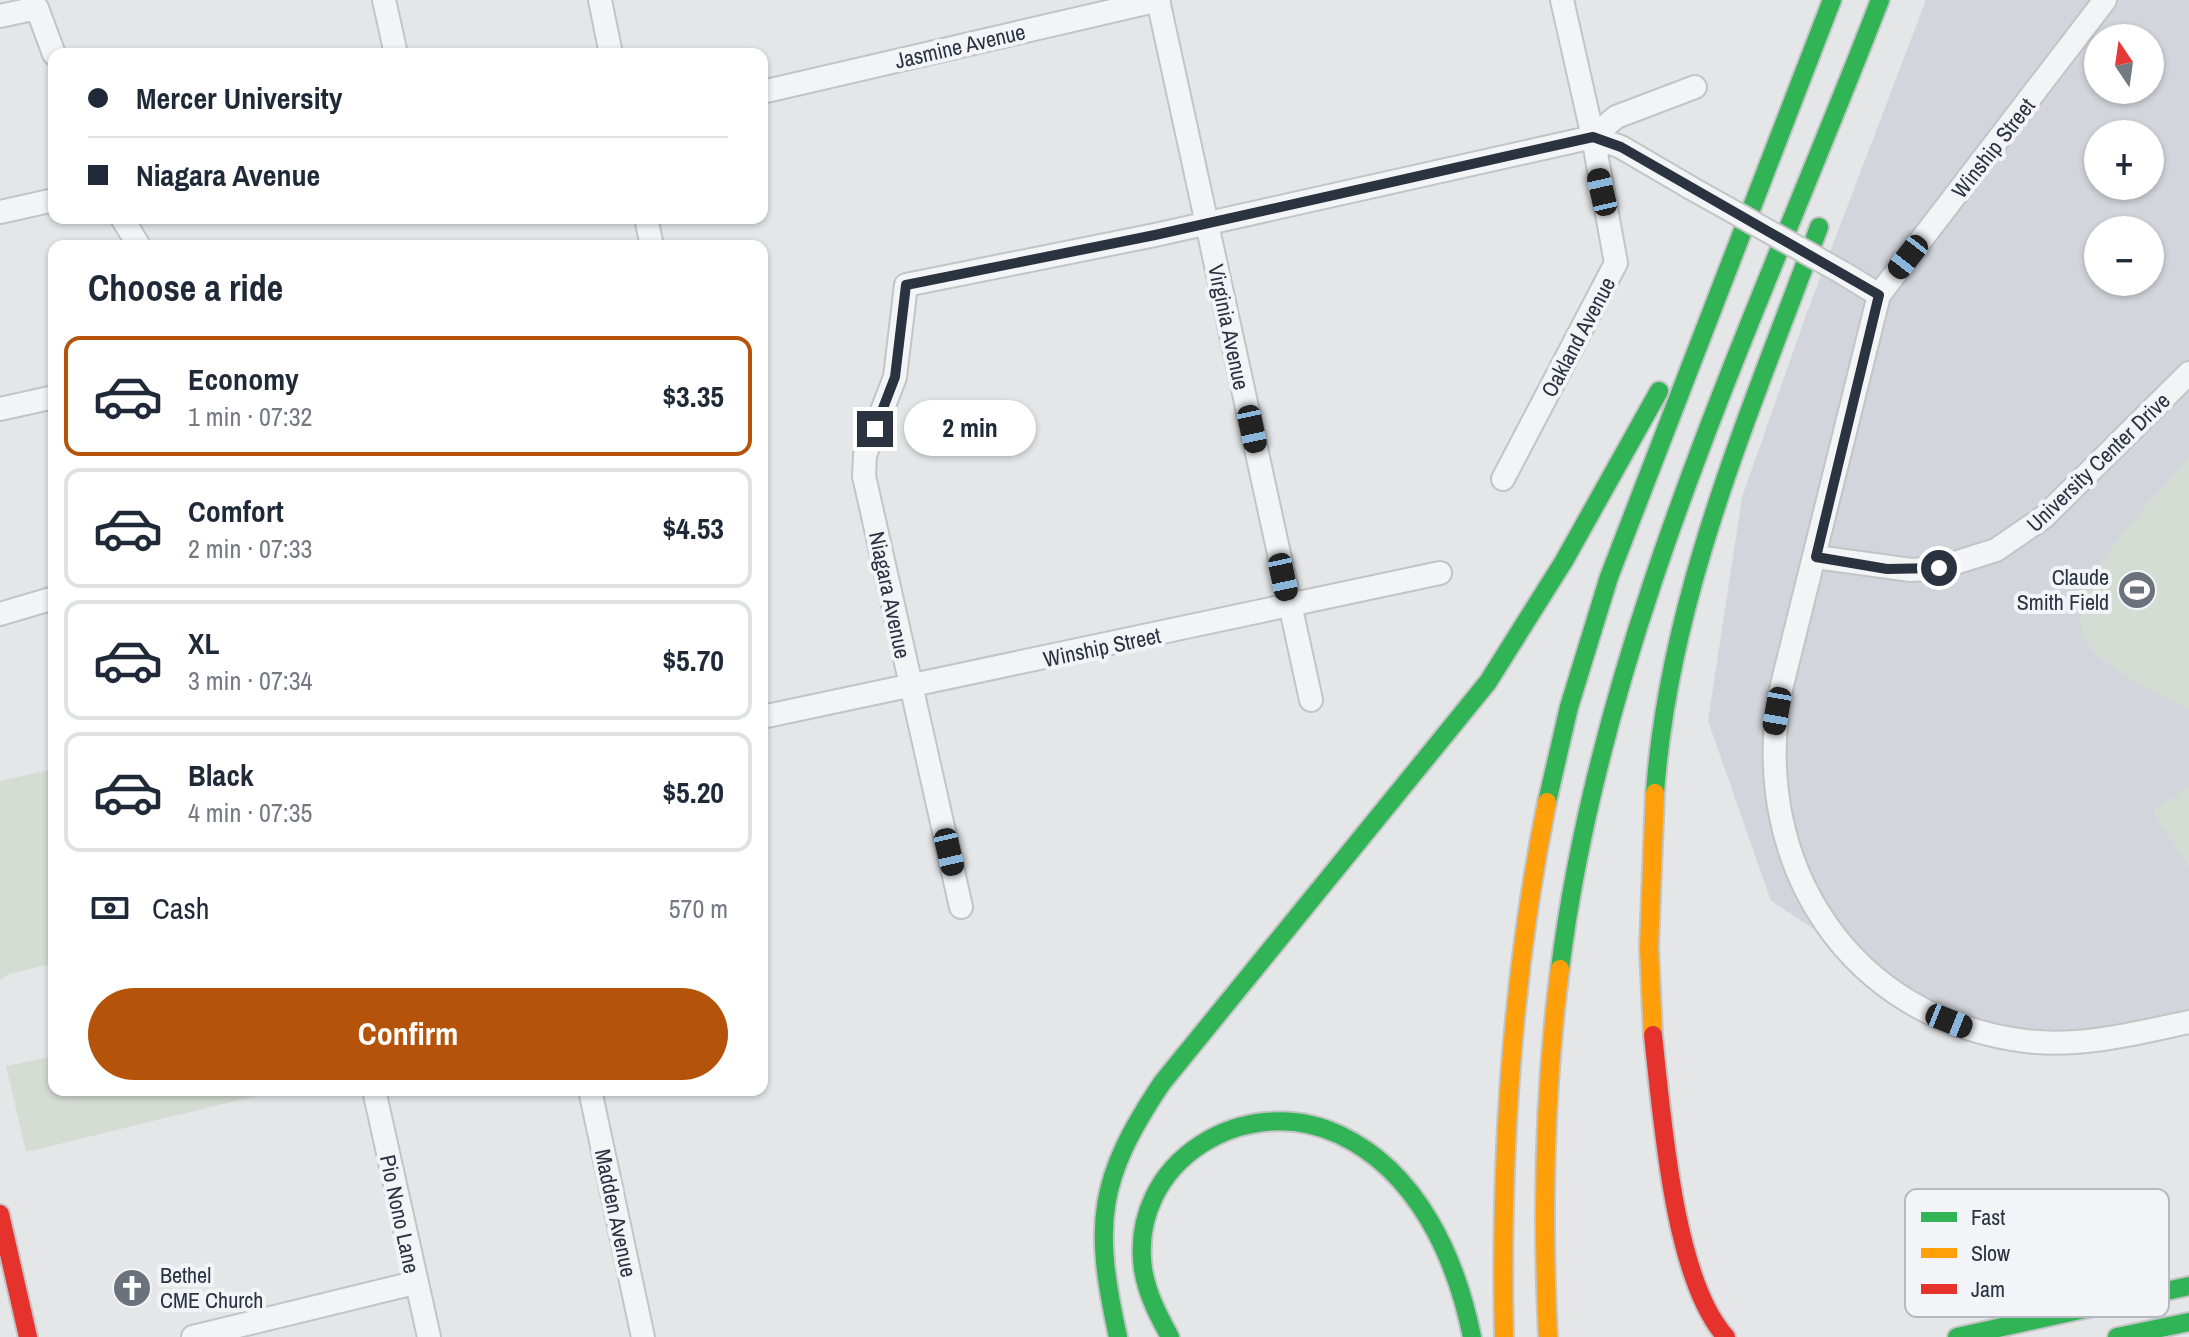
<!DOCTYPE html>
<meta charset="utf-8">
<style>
:root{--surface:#fff;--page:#f6f6f7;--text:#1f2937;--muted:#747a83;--line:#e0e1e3;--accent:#b45309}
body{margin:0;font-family:"Archivo Narrow",sans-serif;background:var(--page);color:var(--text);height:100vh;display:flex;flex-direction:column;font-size:30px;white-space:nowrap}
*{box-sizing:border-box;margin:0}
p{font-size:26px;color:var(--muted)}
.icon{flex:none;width:44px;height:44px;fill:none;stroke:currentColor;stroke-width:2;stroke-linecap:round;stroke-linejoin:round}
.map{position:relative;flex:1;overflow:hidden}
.details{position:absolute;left:48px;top:240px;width:720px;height:856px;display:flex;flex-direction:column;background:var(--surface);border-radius:16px;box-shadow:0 2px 6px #0004}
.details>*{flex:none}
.guide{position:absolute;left:48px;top:48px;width:720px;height:176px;border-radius:16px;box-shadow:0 2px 6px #0004;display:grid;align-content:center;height:176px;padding:0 40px;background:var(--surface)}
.needle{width:52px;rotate:347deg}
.tools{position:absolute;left:2084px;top:24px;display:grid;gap:16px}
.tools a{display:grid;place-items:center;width:80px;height:80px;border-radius:50%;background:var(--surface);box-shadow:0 2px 6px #0004;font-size:40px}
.end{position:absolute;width:36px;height:36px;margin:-18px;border:10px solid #2b3341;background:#fff;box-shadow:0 0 0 4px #fff}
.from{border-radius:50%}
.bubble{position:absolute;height:56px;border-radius:28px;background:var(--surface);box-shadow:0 2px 6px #0004;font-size:26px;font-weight:700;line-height:56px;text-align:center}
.car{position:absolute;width:24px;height:48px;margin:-24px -12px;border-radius:10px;box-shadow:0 0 6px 2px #0007;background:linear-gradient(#222 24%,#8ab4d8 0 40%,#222 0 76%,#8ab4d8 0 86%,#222 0)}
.guide b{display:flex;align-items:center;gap:28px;height:76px;font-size:30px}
.guide b+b{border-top:2px solid var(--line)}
.guide i{width:20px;height:20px;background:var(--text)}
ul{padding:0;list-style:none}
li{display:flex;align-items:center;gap:24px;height:120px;margin:0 16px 12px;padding:0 24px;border:4px solid var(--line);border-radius:16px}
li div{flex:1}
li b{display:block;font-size:30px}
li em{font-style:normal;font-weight:700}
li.active{border-color:var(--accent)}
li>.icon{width:72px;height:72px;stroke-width:1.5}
h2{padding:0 40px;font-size:36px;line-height:96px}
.pay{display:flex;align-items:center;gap:20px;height:88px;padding:0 40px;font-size:30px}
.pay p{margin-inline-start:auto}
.cta{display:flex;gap:16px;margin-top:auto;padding:16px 40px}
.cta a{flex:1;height:92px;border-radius:48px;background:var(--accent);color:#fff;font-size:32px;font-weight:700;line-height:92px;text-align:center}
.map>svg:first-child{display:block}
.built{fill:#d2d5db;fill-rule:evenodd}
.green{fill:#d5dcd4}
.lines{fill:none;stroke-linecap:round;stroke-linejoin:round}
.street-casing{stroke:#c2c4c6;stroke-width:26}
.fast-casing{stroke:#c2c4c6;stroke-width:22}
.slow-casing{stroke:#c2c4c6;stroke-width:22}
.jam-casing{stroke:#c2c4c6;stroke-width:22}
.street{stroke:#f3f4f5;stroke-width:22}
.fast{stroke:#30b455;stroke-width:18}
.slow{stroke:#ff9f0a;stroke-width:18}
.jam{stroke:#e5322d;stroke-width:18}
.street-bridge-casing{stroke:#c2c4c6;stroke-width:26;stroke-linecap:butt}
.street-bridge{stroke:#f3f4f5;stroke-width:22}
.route{stroke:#2b3341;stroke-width:10}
.labels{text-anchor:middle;stroke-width:8;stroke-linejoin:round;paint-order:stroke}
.street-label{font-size:22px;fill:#2b3341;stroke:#f2f4f7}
.poi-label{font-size:22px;fill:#2b3341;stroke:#f2f4f7;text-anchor:end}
.key{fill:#f2f4f7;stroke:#b6bac0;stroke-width:2}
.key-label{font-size:22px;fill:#2b3341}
</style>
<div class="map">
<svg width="2189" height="1337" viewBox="0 0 2189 1337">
<rect width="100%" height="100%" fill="#e4e6e8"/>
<!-- built -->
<path class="built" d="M 1926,0 L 2189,0 L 2189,1009 L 2086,1032 L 1996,1026 L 1902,987 L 1771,901 L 1708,721 L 1742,497 L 1806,315 ZM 2098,38 L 2150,38 L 2150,90 L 2098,90 ZM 2098,134 L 2150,134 L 2150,186 L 2098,186 ZM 2098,230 L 2150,230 L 2150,282 L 2098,282 Z"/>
<!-- green -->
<path class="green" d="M 2189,458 L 2189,710 C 2161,694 2103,669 2086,642 C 2055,590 2156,497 2189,458 Z
M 54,769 L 54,963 L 9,974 L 0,980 L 0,781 Z
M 2189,787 L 2189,867 L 2152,811 Z
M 54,1056 L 54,1090 L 281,1090 L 26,1152 L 6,1066 Z"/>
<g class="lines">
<!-- street casing -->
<g class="street-casing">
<path id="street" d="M 384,0 L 396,54
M 600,0 L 611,54
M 1158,0 L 1311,700
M 2105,0 L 1879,295 L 1780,693 C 1750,864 1849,1019 2026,1041 C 2081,1048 2136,1033 2189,1022
M 0,16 L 37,8 L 54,54
M 762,92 L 1159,0
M 1593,137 L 1621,147 L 1691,188
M 0,212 L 54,200
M 122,218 L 139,246
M 646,218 L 652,246
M 1843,273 L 1879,295
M 0,409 L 54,397
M 1503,479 L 1616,263 L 1593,137 L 1562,0
M 1816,557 L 1911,570 L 1939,568 L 1996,550 L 2044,517 L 2189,373
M 0,614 L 54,598
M 762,717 L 1440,573
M 961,907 L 864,476 L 865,455 L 895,377 L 906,285 L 1155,235 L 1593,137 L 1616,117 L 1695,87
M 374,1090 L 429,1337
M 590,1090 L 643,1337
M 193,1337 L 414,1283"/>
</g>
<!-- fast casing -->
<g class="fast-casing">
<path id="fast" d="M 1655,793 C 1669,595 1751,411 1819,227
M 1547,802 L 1569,707 L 1609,577 L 1832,0
M 1560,969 C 1603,629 1758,316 1880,0
M 1118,1337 C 1093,1224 1097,1180 1162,1083 L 1488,682 L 1564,561 L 1659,391
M 1170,1337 C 1158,1315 1147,1294 1143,1269 C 1128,1161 1246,1090 1340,1135 C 1418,1172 1456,1258 1472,1337
M 1957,1337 L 2189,1286
M 2117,1337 L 2189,1322"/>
</g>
<!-- slow casing -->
<g class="slow-casing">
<path id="slow" d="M 1653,1035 L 1649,947 L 1655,793
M 1504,1337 C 1500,1156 1511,980 1547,802
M 1548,1337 C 1542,1213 1544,1091 1560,969"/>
</g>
<!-- jam casing -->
<g class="jam-casing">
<path id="jam" d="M 1653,1035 C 1662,1114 1673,1279 1726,1337
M 0,1214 L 28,1337"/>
</g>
<!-- street -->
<use href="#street" class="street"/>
<!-- fast -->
<use href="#fast" class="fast"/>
<!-- slow -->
<use href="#slow" class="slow"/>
<!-- jam -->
<use href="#jam" class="jam"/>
<!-- street-bridge casing -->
<g class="street-bridge-casing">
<path id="street-bridge" d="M 1691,188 L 1843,273"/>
</g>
<!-- street-bridge -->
<use href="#street-bridge" class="street-bridge"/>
</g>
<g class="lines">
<!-- route -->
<path class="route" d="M 875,429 L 895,377 L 906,285 L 1155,235 L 1593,137 L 1621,147 L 1879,295 L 1816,557 L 1887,569 L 1939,568"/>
</g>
<!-- icons -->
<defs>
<g id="stadium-disc" transform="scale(2)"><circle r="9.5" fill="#6c727b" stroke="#f2f4f7"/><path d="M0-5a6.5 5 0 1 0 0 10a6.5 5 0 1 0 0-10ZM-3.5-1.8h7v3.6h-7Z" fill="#fff"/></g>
<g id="church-disc" transform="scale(2)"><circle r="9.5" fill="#6c727b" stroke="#f2f4f7"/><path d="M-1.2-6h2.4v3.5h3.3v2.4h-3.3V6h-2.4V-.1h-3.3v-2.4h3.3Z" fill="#fff"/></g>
</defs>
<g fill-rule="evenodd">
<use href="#stadium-disc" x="2137" y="590"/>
<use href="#church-disc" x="132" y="1288"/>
</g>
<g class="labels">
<!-- street labels -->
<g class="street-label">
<text transform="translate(960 46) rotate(-13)" y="8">Jasmine Avenue</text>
<text transform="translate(1993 148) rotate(-52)" y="8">Winship Street</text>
<text transform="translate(1229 327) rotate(78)" y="8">Virginia Avenue</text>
<text transform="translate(1578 337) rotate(-62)" y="8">Oakland Avenue</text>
<text transform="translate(2098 462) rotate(-44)" y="8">University Center Drive</text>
<text transform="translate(890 595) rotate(78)" y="8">Niagara Avenue</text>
<text transform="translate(1102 647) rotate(-12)" y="8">Winship Street</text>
<text transform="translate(616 1213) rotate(78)" y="8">Madden Avenue</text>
<text transform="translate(400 1214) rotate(78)" y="8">Pio Nono Lane</text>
</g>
<!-- poi labels -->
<g class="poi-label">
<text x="2109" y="585">Claude<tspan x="2109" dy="25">Smith Field</tspan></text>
<text x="160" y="1283" text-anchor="start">Bethel<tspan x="160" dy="25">CME Church</tspan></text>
</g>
</g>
<!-- legend -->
<rect x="1905" y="1189" width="264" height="128" rx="12" class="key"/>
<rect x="1921" y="1212" width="36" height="10" fill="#30b455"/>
<rect x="1921" y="1248" width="36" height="10" fill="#ff9f0a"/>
<rect x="1921" y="1284" width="36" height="10" fill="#e5322d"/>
<g class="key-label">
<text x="1971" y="1225">Fast</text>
<text x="1971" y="1261">Slow</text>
<text x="1971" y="1297">Jam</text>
</g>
</svg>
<div class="tools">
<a><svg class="needle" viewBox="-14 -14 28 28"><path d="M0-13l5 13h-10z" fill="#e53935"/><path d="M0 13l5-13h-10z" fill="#747a83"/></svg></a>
<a>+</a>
<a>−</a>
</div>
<i class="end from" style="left:1939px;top:568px"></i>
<i class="end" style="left:875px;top:429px"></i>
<div class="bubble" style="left:904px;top:400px;width:132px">2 min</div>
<i class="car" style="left:1602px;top:192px;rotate:347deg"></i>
<i class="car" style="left:1908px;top:257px;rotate:218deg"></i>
<i class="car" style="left:1252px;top:429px;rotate:168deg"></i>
<i class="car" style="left:1283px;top:577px;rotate:168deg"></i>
<i class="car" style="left:1777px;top:711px;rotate:190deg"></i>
<i class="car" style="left:949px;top:852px;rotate:167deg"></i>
<i class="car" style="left:1949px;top:1021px;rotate:112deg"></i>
<div class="guide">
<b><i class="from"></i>Mercer University</b>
<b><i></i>Niagara Avenue</b>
</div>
<section class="details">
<h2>Choose a ride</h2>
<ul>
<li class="active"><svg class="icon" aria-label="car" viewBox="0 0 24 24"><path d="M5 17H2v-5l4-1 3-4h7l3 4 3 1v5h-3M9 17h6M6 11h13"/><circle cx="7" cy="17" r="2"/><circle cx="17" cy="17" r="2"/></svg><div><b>Economy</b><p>1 min · 07:32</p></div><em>$3.35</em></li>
<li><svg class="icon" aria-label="car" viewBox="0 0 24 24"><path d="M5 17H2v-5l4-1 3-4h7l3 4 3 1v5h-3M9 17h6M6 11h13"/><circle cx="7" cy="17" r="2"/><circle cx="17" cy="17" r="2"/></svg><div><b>Comfort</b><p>2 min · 07:33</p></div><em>$4.53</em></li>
<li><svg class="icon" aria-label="car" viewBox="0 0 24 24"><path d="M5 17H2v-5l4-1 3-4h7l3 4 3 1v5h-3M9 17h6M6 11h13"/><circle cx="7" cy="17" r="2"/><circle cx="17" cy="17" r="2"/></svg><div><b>XL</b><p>3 min · 07:34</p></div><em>$5.70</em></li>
<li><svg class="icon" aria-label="car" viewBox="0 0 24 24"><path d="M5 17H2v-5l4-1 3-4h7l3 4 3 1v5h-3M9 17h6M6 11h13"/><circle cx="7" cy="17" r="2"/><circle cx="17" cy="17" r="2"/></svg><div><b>Black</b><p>4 min · 07:35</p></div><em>$5.20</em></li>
</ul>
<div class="pay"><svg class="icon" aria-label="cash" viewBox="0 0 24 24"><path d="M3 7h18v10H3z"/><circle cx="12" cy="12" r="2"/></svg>Cash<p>570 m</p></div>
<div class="cta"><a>Confirm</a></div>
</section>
</div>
